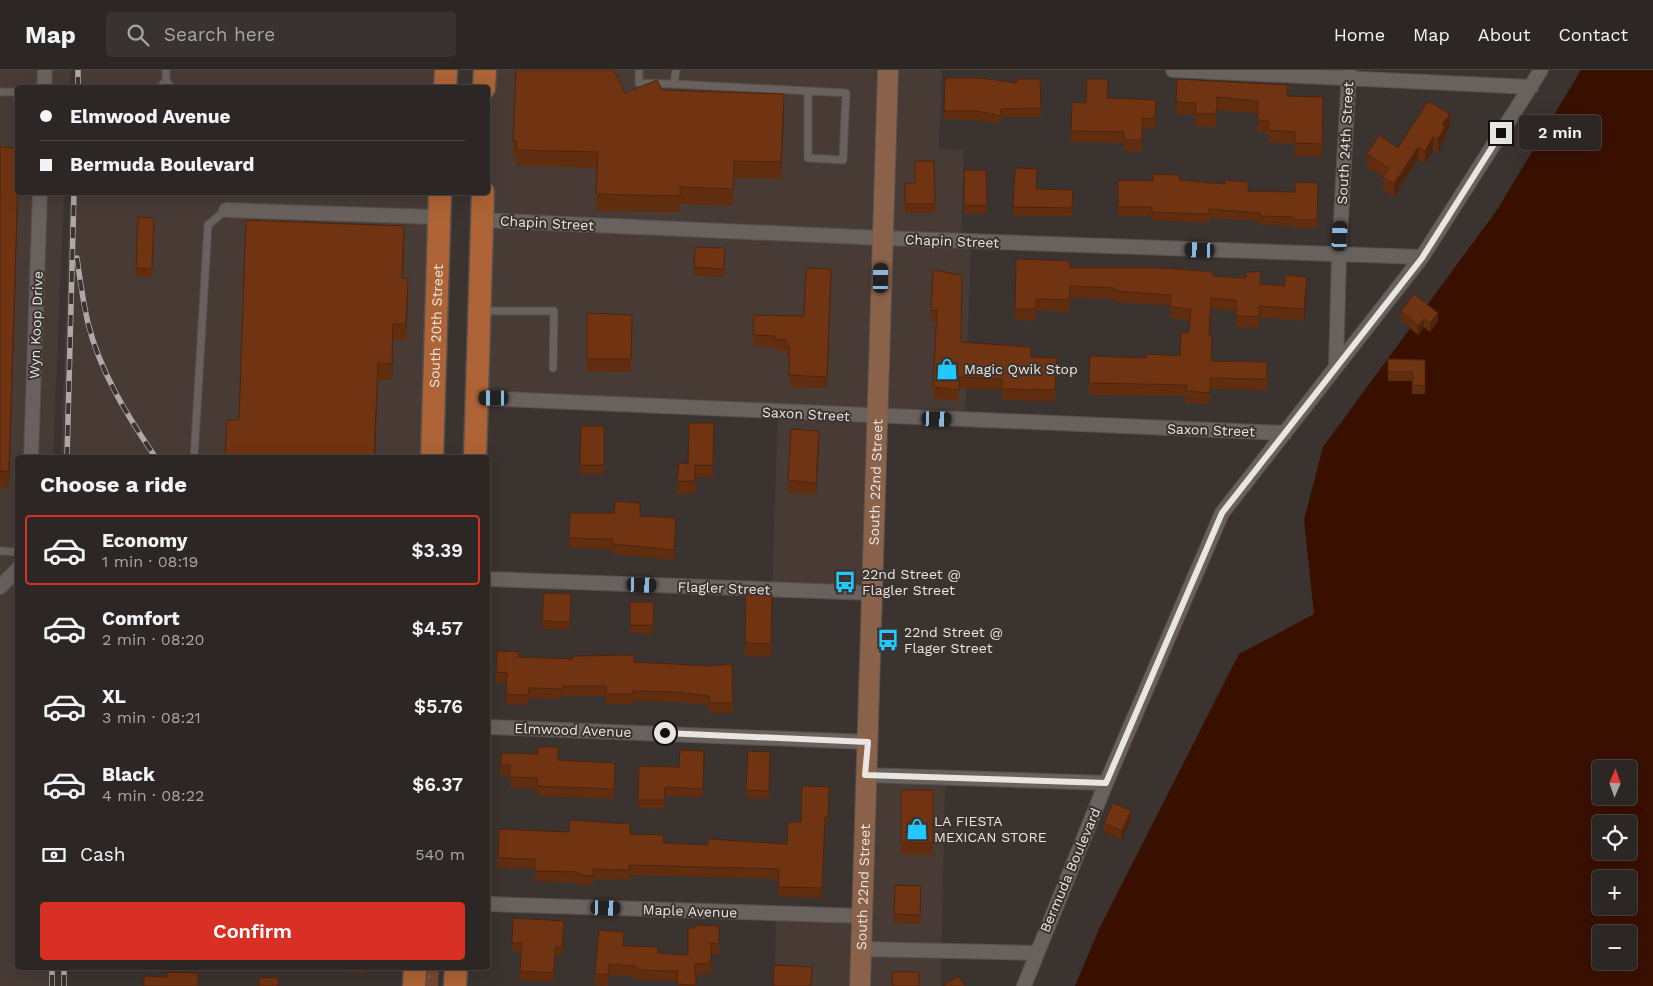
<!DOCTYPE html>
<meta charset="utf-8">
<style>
:root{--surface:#2c2624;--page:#383231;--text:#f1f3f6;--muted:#a6a5a6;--line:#484341;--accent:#d93025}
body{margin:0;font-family:"Work Sans",sans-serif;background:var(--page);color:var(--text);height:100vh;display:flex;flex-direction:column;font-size:19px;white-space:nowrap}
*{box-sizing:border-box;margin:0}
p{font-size:16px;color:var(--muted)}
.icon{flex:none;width:28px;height:28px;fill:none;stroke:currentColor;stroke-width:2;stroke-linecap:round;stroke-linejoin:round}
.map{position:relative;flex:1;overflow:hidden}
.side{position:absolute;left:15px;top:385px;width:475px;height:515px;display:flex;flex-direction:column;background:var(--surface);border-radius:5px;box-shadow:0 5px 20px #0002,0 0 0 1px var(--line)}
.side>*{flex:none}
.guide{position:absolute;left:15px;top:15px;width:475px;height:110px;border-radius:5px;box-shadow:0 5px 20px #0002,0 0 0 1px var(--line);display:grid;align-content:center;height:110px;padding:0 25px;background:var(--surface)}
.needle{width:32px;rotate:2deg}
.buttons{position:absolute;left:1592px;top:690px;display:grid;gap:10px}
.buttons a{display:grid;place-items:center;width:45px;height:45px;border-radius:5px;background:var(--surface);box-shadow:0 5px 20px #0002,0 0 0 1px var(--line);font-size:25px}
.end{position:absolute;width:22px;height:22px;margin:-11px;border:6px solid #e9e5e3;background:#111;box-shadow:0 0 0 2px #111}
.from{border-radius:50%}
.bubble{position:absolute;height:35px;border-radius:5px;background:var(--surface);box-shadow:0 5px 20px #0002,0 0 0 1px var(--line);font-size:16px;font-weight:600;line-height:35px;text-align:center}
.car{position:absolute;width:15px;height:30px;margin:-15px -8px;border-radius:6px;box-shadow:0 0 4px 1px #0007;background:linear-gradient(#222 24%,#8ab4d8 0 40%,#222 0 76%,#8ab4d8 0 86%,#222 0)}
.guide b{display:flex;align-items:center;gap:18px;height:48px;font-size:19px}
.guide b+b{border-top:1px solid var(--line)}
.guide i{width:12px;height:12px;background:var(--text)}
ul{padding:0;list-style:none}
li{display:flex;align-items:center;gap:15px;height:70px;margin:0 10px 8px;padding:0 15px;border:2px solid transparent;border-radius:5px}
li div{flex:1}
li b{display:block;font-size:19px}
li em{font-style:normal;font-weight:600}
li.current{border-color:var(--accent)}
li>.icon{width:45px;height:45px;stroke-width:1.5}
h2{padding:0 25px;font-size:22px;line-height:60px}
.pay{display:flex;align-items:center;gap:12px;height:55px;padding:0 25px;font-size:19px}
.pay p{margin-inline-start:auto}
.button{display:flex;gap:10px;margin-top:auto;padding:10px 25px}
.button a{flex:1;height:58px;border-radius:5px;background:var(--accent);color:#fff;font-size:20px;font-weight:600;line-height:58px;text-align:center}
header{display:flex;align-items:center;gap:30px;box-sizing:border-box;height:70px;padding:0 25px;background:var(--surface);border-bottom:1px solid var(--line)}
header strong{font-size:24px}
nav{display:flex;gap:28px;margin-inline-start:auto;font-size:18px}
.search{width:350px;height:45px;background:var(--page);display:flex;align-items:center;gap:12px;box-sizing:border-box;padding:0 18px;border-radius:5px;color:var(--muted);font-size:19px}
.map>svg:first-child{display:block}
.built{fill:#483b36}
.grass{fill:url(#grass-tufts)}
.water{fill:#391000;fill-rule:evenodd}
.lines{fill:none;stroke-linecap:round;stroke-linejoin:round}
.lane-casing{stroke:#55504d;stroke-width:9}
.street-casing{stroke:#55504d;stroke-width:16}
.secondary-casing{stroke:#55504d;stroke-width:22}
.primary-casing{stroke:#55504d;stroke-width:25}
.lane{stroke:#68615e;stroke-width:7}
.street{stroke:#68615e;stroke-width:14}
.secondary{stroke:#8a6249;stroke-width:20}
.primary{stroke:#ad6335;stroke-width:22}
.rail-casing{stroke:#aea9a7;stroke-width:5.5}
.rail{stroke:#3a3330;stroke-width:4;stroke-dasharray:11;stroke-linecap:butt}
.wall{fill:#612d0f}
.shaded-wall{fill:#4f240d}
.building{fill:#713412;stroke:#4f240d}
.route{stroke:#e9e5e3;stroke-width:6}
.labels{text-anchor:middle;stroke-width:4;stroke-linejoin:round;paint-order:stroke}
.street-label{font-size:14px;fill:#e9e5e3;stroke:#3a3330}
.poi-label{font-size:14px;fill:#e9e5e3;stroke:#3a3330;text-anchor:start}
</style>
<header>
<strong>Map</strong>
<div class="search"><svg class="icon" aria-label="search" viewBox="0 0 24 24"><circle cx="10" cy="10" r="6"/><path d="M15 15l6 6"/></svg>Search here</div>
<nav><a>Home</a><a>Map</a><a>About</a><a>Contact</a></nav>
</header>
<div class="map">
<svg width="1653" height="916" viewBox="0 0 1653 916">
<defs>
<pattern id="grass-tufts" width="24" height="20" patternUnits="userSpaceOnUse" patternTransform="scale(1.25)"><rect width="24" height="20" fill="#784831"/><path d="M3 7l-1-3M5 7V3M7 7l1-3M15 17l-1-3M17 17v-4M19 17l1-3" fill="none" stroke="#8b624f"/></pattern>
</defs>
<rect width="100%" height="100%" fill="#3a3330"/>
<!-- built -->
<path class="built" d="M 0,0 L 71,0 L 70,17 L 18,18 L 18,122 L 64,123 L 53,387 L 18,388 L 18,898 L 55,898 L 54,916 L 0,916 Z
M 76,0 L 444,0 L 443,18 L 75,18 Z
M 485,0 L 887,0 L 882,166 L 971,171 L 965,349 L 879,346 L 871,527 L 772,522 L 778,340 L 478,327 L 488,122 L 488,18 Z
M 889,0 L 942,0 L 939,79 L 964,80 L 961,167 L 884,164 Z
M 70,123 L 437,123 L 430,387 L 61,388 Z
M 863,705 L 945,706 L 941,916 L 775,916 L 776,845 L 859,846 Z"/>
<!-- grass -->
<path class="grass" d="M 426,898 L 439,898 L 438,916 L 425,916 Z"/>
<!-- water -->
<path class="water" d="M 1581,0 L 1653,0 L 1653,916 L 1075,916 L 1099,859 L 1239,584 L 1314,544 L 1304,450 L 1323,377 L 1497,140 ZM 1601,699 L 1629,699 L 1629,726 L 1601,726 ZM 1601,754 L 1629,754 L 1629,781 L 1601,781 ZM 1601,809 L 1629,809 L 1629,836 L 1601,836 ZM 1601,864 L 1629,864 L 1629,891 L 1601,891 Z"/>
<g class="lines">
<!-- lane casing -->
<g class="lane-casing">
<path id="lane" d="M 166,0 L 166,10 L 171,18
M 639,0 L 639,13 L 674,14 L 676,0
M 674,14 L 846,23 L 843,90 L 808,88 L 808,21
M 160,18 L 166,10
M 0,22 L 18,22
M 483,241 L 554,241 L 553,298
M 194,388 L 208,155 L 226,140
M 0,481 L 18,482"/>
</g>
<!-- street casing -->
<g class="street-casing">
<path id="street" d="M 1173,0 L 1531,17
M 44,18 L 45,0
M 226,140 L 438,147
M 482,150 L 882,168 L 1422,187
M 1336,297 L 1339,186 L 1349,1
M 477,328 L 1285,363
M 31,388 L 40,122
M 488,509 L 871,523
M 0,517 L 18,499
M 488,657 L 868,672
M 865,705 L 1106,713
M 488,834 L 863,846
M 862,879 L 1036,883
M 1024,916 L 1106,713 L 1222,443 L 1422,187 L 1541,0"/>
</g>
<!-- secondary casing -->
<g class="secondary-casing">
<g id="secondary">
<path id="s1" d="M 860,916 L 888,0"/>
</g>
</g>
<!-- primary casing -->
<g class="primary-casing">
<g id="primary">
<path d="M 445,18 L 446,0"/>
<path d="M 484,18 L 485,0"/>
<path id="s2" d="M 432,388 L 440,122"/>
<path d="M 475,388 L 483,122"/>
<path d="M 414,916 L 415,898"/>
<path d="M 455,916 L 456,898"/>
</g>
</g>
<!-- lane -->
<use href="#lane" class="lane"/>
<!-- street -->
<use href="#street" class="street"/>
<!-- secondary -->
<use href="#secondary" class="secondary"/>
<!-- primary -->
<use href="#primary" class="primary"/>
<!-- rail casing -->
<g class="rail-casing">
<path id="rail" d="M 78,18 L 78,0
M 77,188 C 80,210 83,232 88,253 C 100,302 128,347 156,388
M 67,388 L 74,122
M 52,916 L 52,898
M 64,916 L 64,898"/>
</g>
<!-- rail -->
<use href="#rail" class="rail"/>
</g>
<!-- wall -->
<path class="wall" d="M 614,0 L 625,23 L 662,20 L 784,41 L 781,109 L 734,108 L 733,136 L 680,134 L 680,142 L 596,141 L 597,98 L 517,96 L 517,88 L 513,88 L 513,71 Z
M 1040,9 L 1041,47 L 1001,47 L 1000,54 L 977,50 L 944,49 L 944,41 L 1017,13 Z
M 1177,9 L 1288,26 L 1323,40 L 1322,87 L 1295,86 L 1295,74 L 1268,72 L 1268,63 L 1258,63 L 1258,44 L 1217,40 L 1216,57 L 1195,56 L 1195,45 L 1176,44 Z
M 1108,28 L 1156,30 L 1155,60 L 1142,59 L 1142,82 L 1124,81 L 1124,73 L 1071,72 L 1071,61 L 1086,33 Z
M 1450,56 L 1445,64 L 1445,70 L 1438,82 L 1433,80 L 1425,94 L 1418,89 L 1394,127 L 1383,120 L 1383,107 L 1367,97 L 1367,84 L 1398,78 Z
M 0,77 L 18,78 L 9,417 L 0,417 Z
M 934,91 L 935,143 L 905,143 L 905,113 L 915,113 Z
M 964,100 L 986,100 L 987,144 L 964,144 Z
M 1118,110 L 1179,110 L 1248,121 L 1295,122 L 1318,113 L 1317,159 L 1294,158 L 1294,156 L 1260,155 L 1260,151 L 1209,148 L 1209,153 L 1152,150 L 1152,146 L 1118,146 Z
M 1037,119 L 1073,120 L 1072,146 L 1013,146 L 1013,137 Z
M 154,148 L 152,208 L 136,207 L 136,198 Z
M 404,172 L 403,208 L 408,225 L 406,271 L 393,270 L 392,310 L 378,310 L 375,388 L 225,388 L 239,350 Z
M 725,186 L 724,207 L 694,206 L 694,197 Z
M 1016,189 L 1070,198 L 1213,206 L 1261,214 L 1307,218 L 1304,251 L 1259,247 L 1259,258 L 1236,257 L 1236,241 L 1211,239 L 1209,265 L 1211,291 L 1267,292 L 1267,320 L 1210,319 L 1210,334 L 1186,333 L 1186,326 L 1089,325 L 1089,313 L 1146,288 L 1180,286 L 1189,263 L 1190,250 L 1170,248 L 1170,236 L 1115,232 L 1115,229 L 1070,228 L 1069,242 L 1036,240 L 1036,251 L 1015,250 Z
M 933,200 L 961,272 L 1031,287 L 1057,300 L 1055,332 L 1002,330 L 1002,320 L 959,318 L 959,331 L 933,329 L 936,252 L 931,252 Z
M 831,210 L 827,318 L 789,317 L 790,287 L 786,287 L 786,281 L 775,281 L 775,277 L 753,277 L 753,265 L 804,246 Z
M 1401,241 L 1438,251 L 1430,262 L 1424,257 L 1418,265 L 1401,250 Z
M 587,243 L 632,245 L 631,302 L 587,301 Z
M 1388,289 L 1425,290 L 1425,324 L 1412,324 L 1412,311 L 1388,311 Z
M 714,353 L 713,408 L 695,407 L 695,424 L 677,424 L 677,411 Z
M 581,356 L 604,356 L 604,404 L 580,404 Z
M 819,374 L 816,425 L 788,423 L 788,410 Z
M 640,446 L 676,458 L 674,490 L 613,484 L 613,479 L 569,478 L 569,468 Z
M 746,523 L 772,524 L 771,587 L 745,586 Z
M 571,524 L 570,560 L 542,559 L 542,551 Z
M 630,532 L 654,532 L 653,564 L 630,563 Z
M 519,587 L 709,596 L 732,594 L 733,643 L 709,643 L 709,636 L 676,632 L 633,631 L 633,634 L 606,634 L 606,626 L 563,626 L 563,629 L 529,628 L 528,635 L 506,634 L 507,613 L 496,612 L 496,602 Z
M 704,681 L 703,727 L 665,726 L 664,739 L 638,738 L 639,696 L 679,697 Z
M 748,681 L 770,682 L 769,729 L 746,728 Z
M 558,690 L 615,703 L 614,729 L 537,726 L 537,719 L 510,718 L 510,706 L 500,706 L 500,695 Z
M 901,720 L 933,720 L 933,785 L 901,785 Z
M 829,727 L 828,757 L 825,757 L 822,828 L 778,827 L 779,809 L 629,805 L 629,810 L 593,809 L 593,816 L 579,815 L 579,813 L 535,811 L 535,799 L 498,798 L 498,788 L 630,764 L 664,773 L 708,775 L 787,774 L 801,752 Z
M 1131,749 L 1122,770 L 1104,762 L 1104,753 Z
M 895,815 L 921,816 L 920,854 L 894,853 Z
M 719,856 L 719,885 L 711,884 L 711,904 L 696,905 L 696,916 L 677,916 L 677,911 L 636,910 L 636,907 L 609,905 L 608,916 L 595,915 L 595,904 L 623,876 L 658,883 L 688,885 L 695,858 Z
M 564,860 L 562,886 L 555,885 L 554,912 L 520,910 L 521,882 L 512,881 L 512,873 Z
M 326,898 L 366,898 L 365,903 L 326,900 Z"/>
<!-- shaded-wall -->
<path class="shaded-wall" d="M 784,24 L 784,41 L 781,109 L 781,92 Z
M 1450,44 L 1450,56 L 1445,64 L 1445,70 L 1438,82 L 1438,69 L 1442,55 Z
M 1433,67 L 1433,80 L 1425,94 L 1425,81 Z
M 1418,77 L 1418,89 L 1394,127 L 1394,114 Z
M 18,108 L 18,122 L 9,417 L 9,401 Z
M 404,156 L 404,172 L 402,225 L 402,208 Z
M 831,199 L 831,210 L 827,318 L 827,307 Z
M 1307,207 L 1307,218 L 1304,251 L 1304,239 Z
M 408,208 L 408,225 L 406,271 L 406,254 Z
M 1211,228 L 1211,239 L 1209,276 L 1209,265 Z
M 1438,243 L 1438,251 L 1430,262 L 1430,253 Z
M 1424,249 L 1424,257 L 1418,265 L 1418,256 Z
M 393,254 L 393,270 L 392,310 L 392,294 Z
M 378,293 L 375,388 L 374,388 Z
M 819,361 L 819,374 L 816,425 L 816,413 Z
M 1131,740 L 1131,749 L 1122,770 L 1122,761 Z"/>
<!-- building -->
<path class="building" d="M 516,0 L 614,0 L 625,23 L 657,10 L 662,20 L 784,24 L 781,92 L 734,91 L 733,119 L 680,117 L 680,126 L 596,124 L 598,82 L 517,80 L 517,71 L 513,71 Z
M 945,8 L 981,8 L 1017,13 L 1017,9 L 1040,9 L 1041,38 L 1001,39 L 1000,46 L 977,41 L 944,41 Z
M 1087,9 L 1108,9 L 1107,28 L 1156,30 L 1155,49 L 1142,48 L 1142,70 L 1124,70 L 1124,62 L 1071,61 L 1072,32 L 1086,33 Z
M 1177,9 L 1288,15 L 1287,26 L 1323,27 L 1322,74 L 1295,73 L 1295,62 L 1268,60 L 1268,51 L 1258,50 L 1258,31 L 1217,27 L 1216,44 L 1195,44 L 1196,33 L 1176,32 Z
M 1428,31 L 1450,44 L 1442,55 L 1445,57 L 1438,69 L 1433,67 L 1425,81 L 1418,77 L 1394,114 L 1383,107 L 1389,98 L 1367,84 L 1379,65 L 1398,78 Z
M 0,77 L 18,78 L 18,108 L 9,401 L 0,401 Z
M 915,91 L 934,91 L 935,134 L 905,134 L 905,113 L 915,113 Z
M 1015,98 L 1037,99 L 1036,119 L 1073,120 L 1072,138 L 1013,137 Z
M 964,100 L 986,100 L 987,135 L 964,136 Z
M 1153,104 L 1179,105 L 1179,110 L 1225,114 L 1226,110 L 1248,112 L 1248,121 L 1295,122 L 1295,112 L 1318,113 L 1317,150 L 1294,150 L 1294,147 L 1260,146 L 1260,143 L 1209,139 L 1209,144 L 1152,142 L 1152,137 L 1118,137 L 1118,110 L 1153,111 Z
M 138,147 L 154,148 L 152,199 L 136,198 Z
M 246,150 L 404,156 L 402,208 L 408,208 L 406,254 L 393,254 L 392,294 L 378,293 L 374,388 L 225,388 L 227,350 L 239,350 Z
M 695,177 L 725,178 L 724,199 L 694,197 Z
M 1016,189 L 1070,191 L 1070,198 L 1163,198 L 1213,202 L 1213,206 L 1246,208 L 1246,202 L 1261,202 L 1260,214 L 1285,216 L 1285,205 L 1307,207 L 1304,239 L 1259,236 L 1259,247 L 1236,246 L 1236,230 L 1211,228 L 1209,265 L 1212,265 L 1211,291 L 1267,292 L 1267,309 L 1210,308 L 1210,323 L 1186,321 L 1187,315 L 1089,313 L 1090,286 L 1146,288 L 1146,284 L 1180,286 L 1181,263 L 1189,263 L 1191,239 L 1170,237 L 1171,225 L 1115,221 L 1115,218 L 1070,216 L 1069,230 L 1036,229 L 1036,239 L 1015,239 Z
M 806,198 L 831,199 L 827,307 L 789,305 L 790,276 L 786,276 L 786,270 L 775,269 L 775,266 L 753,265 L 754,245 L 804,246 Z
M 933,200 L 962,205 L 961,272 L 1031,277 L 1031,287 L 1057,288 L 1055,320 L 1002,319 L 1002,309 L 959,307 L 959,320 L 933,317 L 937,240 L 931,240 Z
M 1414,224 L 1438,243 L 1430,253 L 1424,249 L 1418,256 L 1401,241 Z
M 587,243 L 632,245 L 631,289 L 587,289 Z
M 1388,289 L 1425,290 L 1425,316 L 1412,315 L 1413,302 L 1388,302 Z
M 689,353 L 714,353 L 713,395 L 695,395 L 695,411 L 677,411 L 679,393 L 688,394 Z
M 581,356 L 604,356 L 604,395 L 580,395 Z
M 791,359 L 819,361 L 816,413 L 788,410 Z
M 615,431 L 640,433 L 640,446 L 676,448 L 674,480 L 613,474 L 613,469 L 569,468 L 570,443 L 614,443 Z
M 544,523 L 571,524 L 570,552 L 542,551 Z
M 746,523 L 772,524 L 771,574 L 745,573 Z
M 630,532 L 654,532 L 653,555 L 630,555 Z
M 497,581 L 519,582 L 519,587 L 573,589 L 573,586 L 634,585 L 634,592 L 709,596 L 732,594 L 733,633 L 709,633 L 709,626 L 676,622 L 633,621 L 633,624 L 606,624 L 606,616 L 563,616 L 563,619 L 529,618 L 528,625 L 506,624 L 507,603 L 496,602 Z
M 538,677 L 558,677 L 558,690 L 615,693 L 614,719 L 537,716 L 537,708 L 510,707 L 510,695 L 500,695 L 501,683 L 538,684 Z
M 680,680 L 704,681 L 703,719 L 665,717 L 664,730 L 638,730 L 639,696 L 679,697 Z
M 748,681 L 770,682 L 769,721 L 746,720 Z
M 802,716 L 829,717 L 828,747 L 825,747 L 822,818 L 778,817 L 779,799 L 629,795 L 629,800 L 593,799 L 593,806 L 579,805 L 579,802 L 535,801 L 535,789 L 498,788 L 499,759 L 569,762 L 570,750 L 630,754 L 630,764 L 664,765 L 663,773 L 708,775 L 708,769 L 787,774 L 788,752 L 801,752 Z
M 901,720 L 933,720 L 933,773 L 901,773 Z
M 1113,733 L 1131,740 L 1122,761 L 1104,753 Z
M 895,815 L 921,816 L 920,845 L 894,844 Z
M 513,848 L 564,851 L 562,877 L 555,877 L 554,903 L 520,901 L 522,873 L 512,873 Z
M 695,855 L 719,856 L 719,874 L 711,873 L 711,893 L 695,894 L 696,915 L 677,914 L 678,901 L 636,900 L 636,896 L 609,894 L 608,905 L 595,904 L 599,860 L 624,862 L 623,876 L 658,877 L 658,883 L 688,885 L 688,858 L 695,858 Z
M 774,895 L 812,897 L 811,916 L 773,916 Z
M 167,902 L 198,903 L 198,916 L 144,916 L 144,906 L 167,907 Z
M 892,902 L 919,902 L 919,916 L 892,916 Z
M 958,906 L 965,916 L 943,916 Z
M 259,907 L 279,908 L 278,916 L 259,916 Z"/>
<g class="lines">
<!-- route -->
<path class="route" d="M 665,663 L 868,672 L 865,705 L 1106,713 L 1222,443 L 1422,188 L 1501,63"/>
</g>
<!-- icons -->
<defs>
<g id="shop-bare" transform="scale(1.725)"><path d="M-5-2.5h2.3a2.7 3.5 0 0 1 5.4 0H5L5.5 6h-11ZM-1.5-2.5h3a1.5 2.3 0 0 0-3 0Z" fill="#23c9fe" stroke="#3a3330" stroke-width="2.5" paint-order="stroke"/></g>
<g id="bus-bare" transform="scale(1.725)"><path d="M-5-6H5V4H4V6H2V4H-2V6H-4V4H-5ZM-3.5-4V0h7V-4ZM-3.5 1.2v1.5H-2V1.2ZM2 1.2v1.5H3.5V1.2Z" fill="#23c9fe" stroke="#3a3330" stroke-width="2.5" paint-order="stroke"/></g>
</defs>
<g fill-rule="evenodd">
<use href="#shop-bare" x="947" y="299"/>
<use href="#bus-bare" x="845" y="512"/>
<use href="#bus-bare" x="888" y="570"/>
<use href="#shop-bare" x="917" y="759"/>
</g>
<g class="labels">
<!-- street labels -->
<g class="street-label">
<text transform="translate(1345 73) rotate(-87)" y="5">South 24th Street</text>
<text transform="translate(547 153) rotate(3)" y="5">Chapin Street</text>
<text transform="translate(952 171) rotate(2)" y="5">Chapin Street</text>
<text transform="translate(36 255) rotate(-88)" y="5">Wyn Koop Drive</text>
<text dy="5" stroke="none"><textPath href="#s2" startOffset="132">South 20th Street</textPath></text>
<text transform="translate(806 344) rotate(3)" y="5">Saxon Street</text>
<text transform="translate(1211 360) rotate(2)" y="5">Saxon Street</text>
<text dy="5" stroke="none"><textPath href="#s1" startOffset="504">South 22nd Street</textPath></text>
<text transform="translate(724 518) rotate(2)" y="5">Flagler Street</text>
<text transform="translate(573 660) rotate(2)" y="5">Elmwood Avenue</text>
<text transform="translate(1070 800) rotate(-67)" y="5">Bermuda Boulevard</text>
<text dy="5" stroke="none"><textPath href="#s1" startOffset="99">South 22nd Street</textPath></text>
<text transform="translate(690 841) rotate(2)" y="5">Maple Avenue</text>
</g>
<!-- poi labels -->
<g class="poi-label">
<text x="964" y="304">Magic Qwik Stop</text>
<text x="862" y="509">22nd Street @<tspan x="862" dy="16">Flagler Street</tspan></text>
<text x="904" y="567">22nd Street @<tspan x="904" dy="16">Flager Street</tspan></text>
<text x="934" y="756">LA FIESTA<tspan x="934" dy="16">MEXICAN STORE</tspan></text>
</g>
</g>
</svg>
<div class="buttons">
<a><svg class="needle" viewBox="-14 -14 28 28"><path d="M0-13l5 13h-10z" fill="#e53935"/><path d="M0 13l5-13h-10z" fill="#a6a5a6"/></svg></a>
<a><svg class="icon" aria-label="locate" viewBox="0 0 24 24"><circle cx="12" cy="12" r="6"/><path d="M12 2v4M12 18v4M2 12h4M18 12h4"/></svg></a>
<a>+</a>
<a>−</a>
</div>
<i class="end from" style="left:665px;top:663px"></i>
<i class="end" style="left:1501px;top:63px"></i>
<div class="bubble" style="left:1519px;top:45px;width:82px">2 min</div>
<i class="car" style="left:1340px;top:166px;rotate:3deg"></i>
<i class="car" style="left:1200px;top:180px;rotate:272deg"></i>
<i class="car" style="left:881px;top:208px;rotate:1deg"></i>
<i class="car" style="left:494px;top:328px;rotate:270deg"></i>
<i class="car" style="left:937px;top:349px;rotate:92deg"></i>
<i class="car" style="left:642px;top:515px;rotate:92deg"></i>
<i class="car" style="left:606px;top:838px;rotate:92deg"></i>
<div class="guide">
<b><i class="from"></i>Elmwood Avenue</b>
<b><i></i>Bermuda Boulevard</b>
</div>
<section class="side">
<h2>Choose a ride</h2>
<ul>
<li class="current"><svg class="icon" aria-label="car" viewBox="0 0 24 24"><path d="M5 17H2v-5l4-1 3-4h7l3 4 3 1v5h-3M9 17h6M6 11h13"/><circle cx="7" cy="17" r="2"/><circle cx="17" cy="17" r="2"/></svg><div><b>Economy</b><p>1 min · 08:19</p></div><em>$3.39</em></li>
<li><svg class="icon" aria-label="car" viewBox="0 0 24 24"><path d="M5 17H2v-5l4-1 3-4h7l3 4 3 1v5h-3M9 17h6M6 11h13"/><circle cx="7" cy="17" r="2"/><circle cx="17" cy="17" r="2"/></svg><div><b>Comfort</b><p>2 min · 08:20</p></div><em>$4.57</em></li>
<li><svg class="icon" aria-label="car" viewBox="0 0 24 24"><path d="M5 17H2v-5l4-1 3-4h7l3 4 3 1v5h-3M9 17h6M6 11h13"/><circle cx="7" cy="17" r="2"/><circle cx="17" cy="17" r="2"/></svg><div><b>XL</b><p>3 min · 08:21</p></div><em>$5.76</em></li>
<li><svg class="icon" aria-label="car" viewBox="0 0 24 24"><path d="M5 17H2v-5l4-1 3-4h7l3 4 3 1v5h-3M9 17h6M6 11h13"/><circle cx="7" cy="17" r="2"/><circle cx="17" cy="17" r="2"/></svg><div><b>Black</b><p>4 min · 08:22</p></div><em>$6.37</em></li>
</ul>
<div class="pay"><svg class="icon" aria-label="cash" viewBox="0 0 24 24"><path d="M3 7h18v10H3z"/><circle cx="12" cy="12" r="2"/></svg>Cash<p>540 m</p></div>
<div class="button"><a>Confirm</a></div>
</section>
</div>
